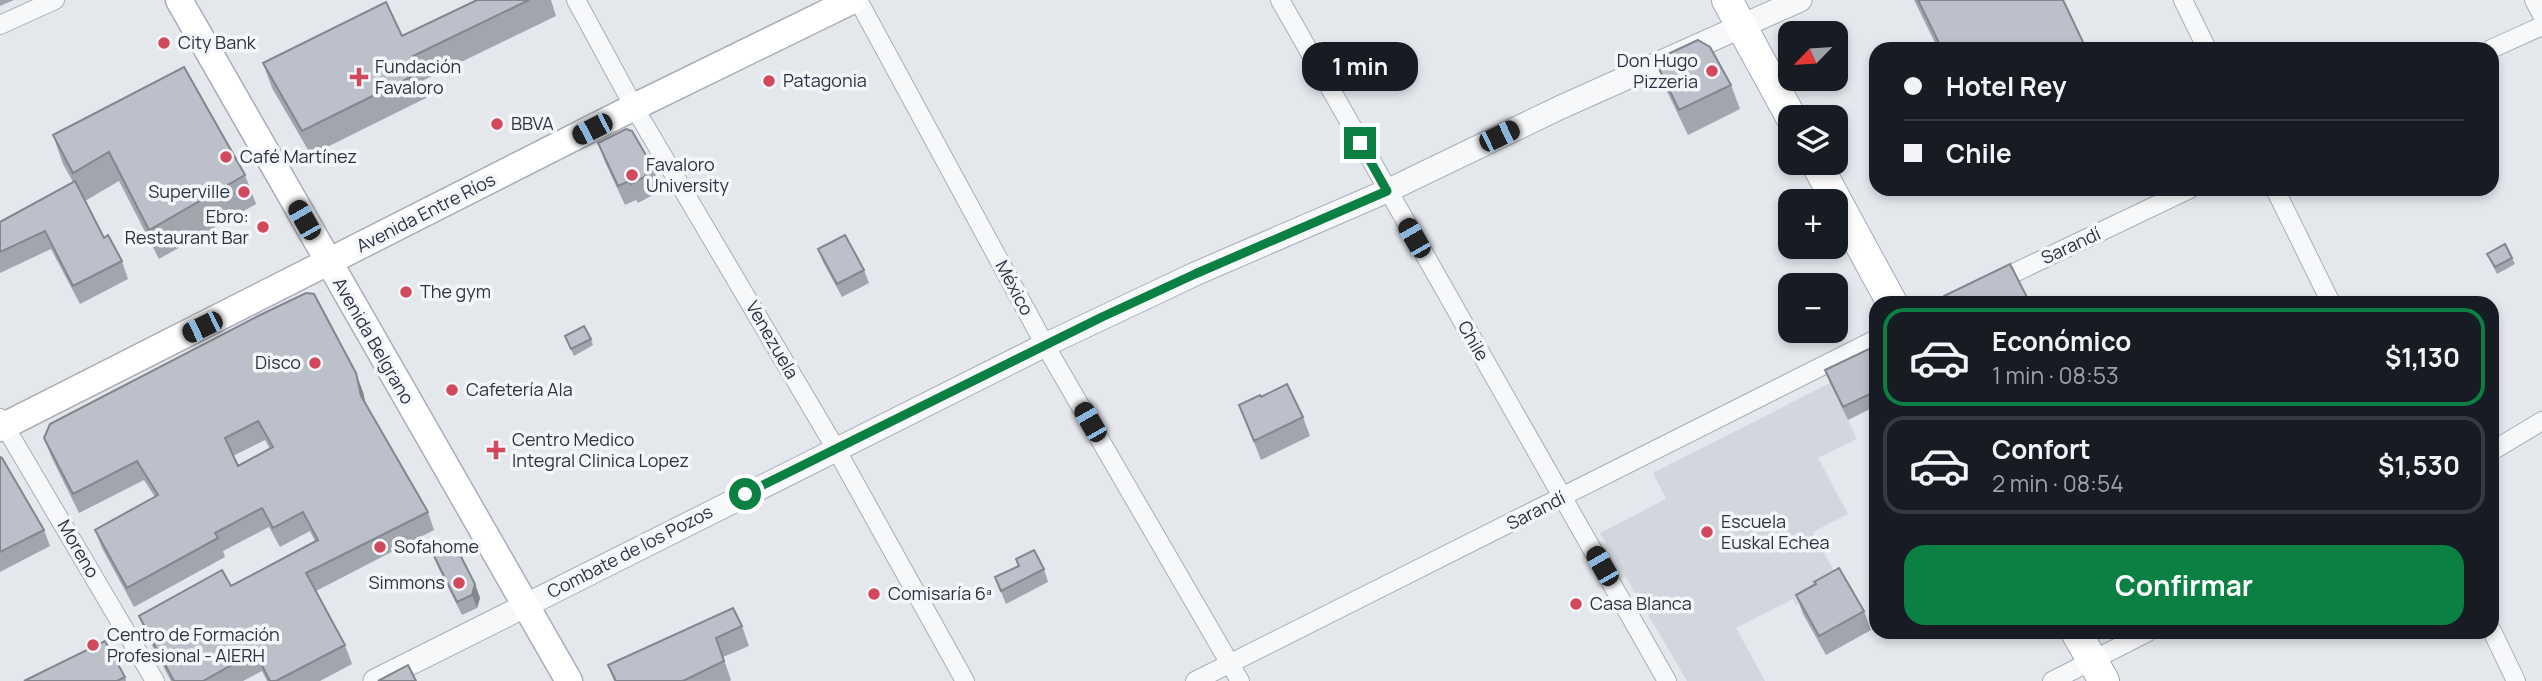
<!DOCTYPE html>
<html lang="es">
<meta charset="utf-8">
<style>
:root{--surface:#171b24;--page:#242831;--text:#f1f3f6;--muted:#9ea1a6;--line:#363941;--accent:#0b8043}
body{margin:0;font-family:Manrope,sans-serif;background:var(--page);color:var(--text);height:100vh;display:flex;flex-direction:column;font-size:26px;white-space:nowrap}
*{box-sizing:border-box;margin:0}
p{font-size:23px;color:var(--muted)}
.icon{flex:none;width:38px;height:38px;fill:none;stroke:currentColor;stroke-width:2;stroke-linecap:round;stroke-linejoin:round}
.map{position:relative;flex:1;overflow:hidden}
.details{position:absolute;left:1869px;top:296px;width:630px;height:343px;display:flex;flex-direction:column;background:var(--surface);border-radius:21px;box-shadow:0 4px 10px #0003}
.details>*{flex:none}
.top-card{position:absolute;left:1869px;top:42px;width:630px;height:154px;border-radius:21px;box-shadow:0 4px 10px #0003;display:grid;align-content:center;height:154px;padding:0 35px;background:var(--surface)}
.needle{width:46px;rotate:245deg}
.controls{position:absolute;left:1778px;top:21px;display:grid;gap:14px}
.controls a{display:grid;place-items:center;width:70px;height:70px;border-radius:14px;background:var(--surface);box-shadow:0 4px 10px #0003;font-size:35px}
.end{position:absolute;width:32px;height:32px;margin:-16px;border:9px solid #0b8043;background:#fff;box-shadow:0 0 0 4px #fff}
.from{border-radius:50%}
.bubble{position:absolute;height:49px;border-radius:21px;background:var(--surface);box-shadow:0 4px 10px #0003;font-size:23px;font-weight:700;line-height:49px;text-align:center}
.car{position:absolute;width:21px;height:42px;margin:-21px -10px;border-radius:9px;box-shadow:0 0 5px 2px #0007;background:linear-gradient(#222 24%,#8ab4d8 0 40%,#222 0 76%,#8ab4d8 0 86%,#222 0)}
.top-card b{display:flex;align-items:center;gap:24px;height:66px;font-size:26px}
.top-card b+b{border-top:2px solid var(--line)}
.top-card i{width:18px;height:18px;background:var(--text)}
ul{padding:12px 0 0;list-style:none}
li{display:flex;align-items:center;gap:21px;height:98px;margin:0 14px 10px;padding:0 21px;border:4px solid var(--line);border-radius:21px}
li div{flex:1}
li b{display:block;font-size:26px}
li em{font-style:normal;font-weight:700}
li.active{border-color:var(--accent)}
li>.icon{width:63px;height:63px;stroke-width:1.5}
.action{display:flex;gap:14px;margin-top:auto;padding:14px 35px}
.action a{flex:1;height:80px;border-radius:21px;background:var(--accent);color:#fff;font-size:28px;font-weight:700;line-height:80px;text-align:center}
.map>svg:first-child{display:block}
.built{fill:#d2d6de}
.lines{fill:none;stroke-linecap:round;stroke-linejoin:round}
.minor-casing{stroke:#a9aeb7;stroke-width:20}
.tertiary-casing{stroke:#a9aeb7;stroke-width:25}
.secondary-casing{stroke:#a9aeb7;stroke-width:29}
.primary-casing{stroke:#a3abb8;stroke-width:32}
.minor{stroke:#f7f8fa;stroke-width:18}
.tertiary{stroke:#f7f8fa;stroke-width:23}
.secondary{stroke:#fff;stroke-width:26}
.primary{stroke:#fff;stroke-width:30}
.wall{fill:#a1a5ae;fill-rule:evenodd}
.shaded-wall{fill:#83868d}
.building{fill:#bbc0ca;stroke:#83868d;stroke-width:2;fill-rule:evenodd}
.route{stroke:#0b8043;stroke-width:9}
.poi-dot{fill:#d1495b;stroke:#f4f6f9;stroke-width:2.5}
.labels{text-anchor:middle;stroke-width:7;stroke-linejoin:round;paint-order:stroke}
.poi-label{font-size:18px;fill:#2b3445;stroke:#f4f6f9;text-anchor:start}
.street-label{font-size:18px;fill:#2b3445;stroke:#f4f6f9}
</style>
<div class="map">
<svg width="2542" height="681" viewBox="0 0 2542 681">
<rect width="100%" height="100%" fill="#e4e7ec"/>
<!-- built -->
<path class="built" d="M 1830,383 L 1857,439 L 1818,458 L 1848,514 L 1813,532 L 1840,582 L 1796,605 L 1793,599 L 1736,628 L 1765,681 L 1687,681 L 1600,533 L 1666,499 L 1653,473 Z"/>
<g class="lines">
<!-- minor casing -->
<g class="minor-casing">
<path id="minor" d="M 576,0 L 634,107 L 836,449 L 965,681
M 858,0 L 1045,345 L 1240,681
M 1280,0 L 1667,681
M 2183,0 L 2207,49
M 2534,0 L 2542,15
M 0,25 L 55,0
M 2491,49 L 2542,26
M 2275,189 L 2331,303
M 1951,303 L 2190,189
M 0,418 L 155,681
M 2492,451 L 2542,421
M 2492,631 L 2516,681
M 1195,681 L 1876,339
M 2052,681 L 2148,632"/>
</g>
<!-- tertiary casing -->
<g class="tertiary-casing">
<path id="tertiary" d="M 375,681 L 1045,345 L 1195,274 L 1387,191 L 1559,108 L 1800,0"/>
</g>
<!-- secondary casing -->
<g class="secondary-casing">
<path id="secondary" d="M 179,0 L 569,681
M 0,428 L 634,107 L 853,0"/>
</g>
<!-- primary casing -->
<g class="primary-casing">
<path id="primary" d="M 1727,0 L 1791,117
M 1816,163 L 1892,303
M 2076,632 L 2104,681"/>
</g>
<!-- minor -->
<use href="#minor" class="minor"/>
<!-- tertiary -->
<use href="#tertiary" class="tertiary"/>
<!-- secondary -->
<use href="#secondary" class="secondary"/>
<!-- primary -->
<use href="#primary" class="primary"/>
</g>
<!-- wall -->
<path class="wall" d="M 0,0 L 14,0 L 0,6 Z
M 477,0 L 551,0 L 556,16 L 424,80 L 430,96 L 311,155 L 272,88 L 263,63 L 402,36 Z
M 1914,0 L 2063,0 L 2086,49 L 1938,49 Z
M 1655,60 L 1731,85 L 1740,109 L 1688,135 L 1664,85 Z
M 53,135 L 245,175 L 256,204 L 159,259 L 119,181 L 85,201 L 104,238 L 122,261 L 128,279 L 80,304 L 51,249 L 0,273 L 0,222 L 73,182 L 63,164 Z
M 598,143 L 654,169 L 661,188 L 652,192 L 653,195 L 638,203 L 636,200 L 625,205 L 605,162 Z
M 818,249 L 864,270 L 869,283 L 842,297 L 823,262 Z
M 2487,254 L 2512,258 L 2515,264 L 2497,274 Z
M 565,336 L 591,339 L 593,345 L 574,356 Z
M 1876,349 L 1876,406 L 1848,420 L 1830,383 L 1825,370 Z
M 363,392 L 366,405 L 428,512 L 434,530 L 316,591 L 345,645 L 352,664 L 320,681 L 267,681 L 262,671 L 243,681 L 171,681 L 146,634 L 139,616 L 231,586 L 315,541 L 310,531 L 280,547 L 269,527 L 223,551 L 225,557 L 134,607 L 102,548 L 95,530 L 155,497 L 144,480 L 79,513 L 51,456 L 44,438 ZM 265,440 L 270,449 L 238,466 L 233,456 Z
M 1261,397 L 1303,417 L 1310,436 L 1261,460 L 1239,405 Z
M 0,457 L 44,530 L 50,546 L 0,572 Z
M 433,554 L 475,584 L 480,598 L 477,608 L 462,615 L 438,567 Z
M 1016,559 L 1044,569 L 1048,582 L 1006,604 L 995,577 L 1019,566 Z
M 1796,595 L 1864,611 L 1871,630 L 1826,655 L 1803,614 Z
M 742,626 L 749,646 L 723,657 L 731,680 L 730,681 L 614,681 L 608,665 Z
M 125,677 L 126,681 L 24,681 Z"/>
<!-- shaded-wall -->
<path class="shaded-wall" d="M 356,373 L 363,392 L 368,415 L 361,396 Z
M 475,584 L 480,598 L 477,608 L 472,595 Z"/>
<!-- building -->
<path class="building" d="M 477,0 L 529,0 L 413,56 L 421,72 L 302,131 L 263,63 L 386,2 L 402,36 Z
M 1918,0 L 2063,0 L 2083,42 L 2069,49 L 1942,49 Z
M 1698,40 L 1710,47 L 1731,85 L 1679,110 L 1655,60 Z
M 184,67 L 245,175 L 149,230 L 109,152 L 73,173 L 53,135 Z
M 626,129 L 632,131 L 654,169 L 645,173 L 646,176 L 631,184 L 629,181 L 618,186 L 598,143 Z
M 75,181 L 104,238 L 108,235 L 122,261 L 73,286 L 45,231 L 0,252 L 0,222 Z
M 845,235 L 864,270 L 837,284 L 818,249 Z
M 2505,244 L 2512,258 L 2495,267 L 2487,254 Z
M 2010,264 L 2030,303 L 1941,303 L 1944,296 Z
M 306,293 L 314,294 L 356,373 L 361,396 L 428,512 L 306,573 L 345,645 L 276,681 L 270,681 L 255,652 L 203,681 L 174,681 L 139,616 L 222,570 L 231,586 L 318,540 L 303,512 L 273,528 L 262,508 L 215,533 L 218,538 L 127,588 L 95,530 L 158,495 L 137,461 L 73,494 L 44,438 L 50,424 L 258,316 ZM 258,421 L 273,447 L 238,466 L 225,438 Z
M 584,326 L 591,339 L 571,349 L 565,336 Z
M 1871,348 L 1876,349 L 1876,391 L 1843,407 L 1825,370 Z
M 1287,384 L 1303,417 L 1254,441 L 1239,405 L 1260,395 L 1261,397 Z
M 0,457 L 2,458 L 44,530 L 0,552 Z
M 454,543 L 475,584 L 472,595 L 457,602 L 433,554 Z
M 1034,550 L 1044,569 L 1001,591 L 995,577 L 1019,566 L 1016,559 Z
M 1839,568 L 1864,611 L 1819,636 L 1796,595 L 1816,584 L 1814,582 Z
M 733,608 L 742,626 L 716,638 L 724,661 L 683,681 L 616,681 L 608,665 Z
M 105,641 L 125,677 L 117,681 L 24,681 Z
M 408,665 L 416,681 L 378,681 Z"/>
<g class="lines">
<!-- route -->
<path class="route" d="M 745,494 L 1102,317 L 1195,274 L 1387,191 L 1360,143"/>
</g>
<!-- markers -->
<g class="poi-dot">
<circle cx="164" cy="43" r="7"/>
<circle cx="1712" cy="71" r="7"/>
<path d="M355.5 66.5h7v7h7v7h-7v7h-7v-7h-7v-7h7z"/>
<circle cx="769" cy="81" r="7"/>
<circle cx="497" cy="124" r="7"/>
<circle cx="226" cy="157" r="7"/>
<circle cx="632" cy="175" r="7"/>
<circle cx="244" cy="192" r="7"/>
<circle cx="263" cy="227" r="7"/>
<circle cx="406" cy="292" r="7"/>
<circle cx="315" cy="363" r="7"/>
<circle cx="452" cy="390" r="7"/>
<path d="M492.5 439.5h7v7h7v7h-7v7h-7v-7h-7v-7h7z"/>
<circle cx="1707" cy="532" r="7"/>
<circle cx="380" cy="547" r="7"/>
<circle cx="459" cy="583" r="7"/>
<circle cx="874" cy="594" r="7"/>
<circle cx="1576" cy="604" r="7"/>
<circle cx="93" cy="645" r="7"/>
</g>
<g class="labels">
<!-- poi labels -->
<g class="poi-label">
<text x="178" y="49">City Bank</text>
<text x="1698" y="67" text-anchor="end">Don Hugo<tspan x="1698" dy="21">Pizzeria</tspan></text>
<text x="375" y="73">Fundación<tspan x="375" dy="21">Favaloro</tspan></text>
<text x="783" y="87">Patagonia</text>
<text x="511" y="130">BBVA</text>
<text x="240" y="163">Café Martínez</text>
<text x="646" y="171">Favaloro<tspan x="646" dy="21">University</tspan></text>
<text x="230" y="198" text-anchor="end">Superville</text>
<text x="249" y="223" text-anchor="end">Ebro:<tspan x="249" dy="21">Restaurant Bar</tspan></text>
<text x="420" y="298">The gym</text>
<text x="301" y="369" text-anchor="end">Disco</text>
<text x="466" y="396">Cafetería Ala</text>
<text x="512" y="446">Centro Medico<tspan x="512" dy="21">Integral Clinica Lopez</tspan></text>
<text x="1721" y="528">Escuela<tspan x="1721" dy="21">Euskal Echea</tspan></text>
<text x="394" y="553">Sofahome</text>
<text x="445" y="589" text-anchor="end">Simmons</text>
<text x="888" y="600">Comisaría 6ª</text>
<text x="1590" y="610">Casa Blanca</text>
<text x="107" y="641">Centro de Formación<tspan x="107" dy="21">Profesional - AIERH</tspan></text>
</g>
<!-- street labels -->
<g class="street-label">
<text transform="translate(426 213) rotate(-27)" y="6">Avenida Entre Ríos</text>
<text transform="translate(2071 246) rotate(-25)" y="6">Sarandí</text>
<text transform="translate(1014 288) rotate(62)" y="6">México</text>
<text transform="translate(772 340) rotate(60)" y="6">Venezuela</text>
<text transform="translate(373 341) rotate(60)" y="6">Avenida Belgrano</text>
<text transform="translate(1473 341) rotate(60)" y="6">Chile</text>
<text transform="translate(1536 511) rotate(-27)" y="6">Sarandí</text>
<text transform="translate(78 549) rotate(60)" y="6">Moreno</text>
<text transform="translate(630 552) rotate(-27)" y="6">Combate de los Pozos</text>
</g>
</g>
</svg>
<div class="controls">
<a><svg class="needle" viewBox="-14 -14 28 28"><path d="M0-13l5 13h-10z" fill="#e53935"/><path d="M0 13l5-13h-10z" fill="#9ea1a6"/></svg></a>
<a><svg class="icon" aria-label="layers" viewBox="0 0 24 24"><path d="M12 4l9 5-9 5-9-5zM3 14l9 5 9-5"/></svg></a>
<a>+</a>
<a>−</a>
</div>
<i class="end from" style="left:745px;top:494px"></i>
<i class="end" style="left:1360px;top:143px"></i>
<div class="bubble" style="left:1302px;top:42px;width:116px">1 min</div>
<i class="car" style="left:592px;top:129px;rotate:243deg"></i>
<i class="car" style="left:1499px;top:136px;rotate:64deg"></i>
<i class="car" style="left:304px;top:220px;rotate:330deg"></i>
<i class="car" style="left:1414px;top:238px;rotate:330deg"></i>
<i class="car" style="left:202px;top:327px;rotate:244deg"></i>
<i class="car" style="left:1090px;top:422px;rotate:330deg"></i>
<i class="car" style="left:1602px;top:566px;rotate:330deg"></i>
<div class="top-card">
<b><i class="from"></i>Hotel Rey</b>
<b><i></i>Chile</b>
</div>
<section class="details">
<ul>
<li class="active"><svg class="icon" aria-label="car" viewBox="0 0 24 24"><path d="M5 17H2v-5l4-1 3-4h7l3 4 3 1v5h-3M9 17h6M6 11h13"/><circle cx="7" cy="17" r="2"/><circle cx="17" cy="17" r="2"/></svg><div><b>Económico</b><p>1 min · 08:53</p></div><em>$1,130</em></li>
<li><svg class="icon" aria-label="car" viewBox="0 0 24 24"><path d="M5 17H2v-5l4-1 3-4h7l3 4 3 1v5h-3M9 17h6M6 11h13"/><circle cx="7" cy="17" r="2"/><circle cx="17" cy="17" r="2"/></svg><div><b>Confort</b><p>2 min · 08:54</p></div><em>$1,530</em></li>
</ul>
<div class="action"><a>Confirmar</a></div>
</section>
</div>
